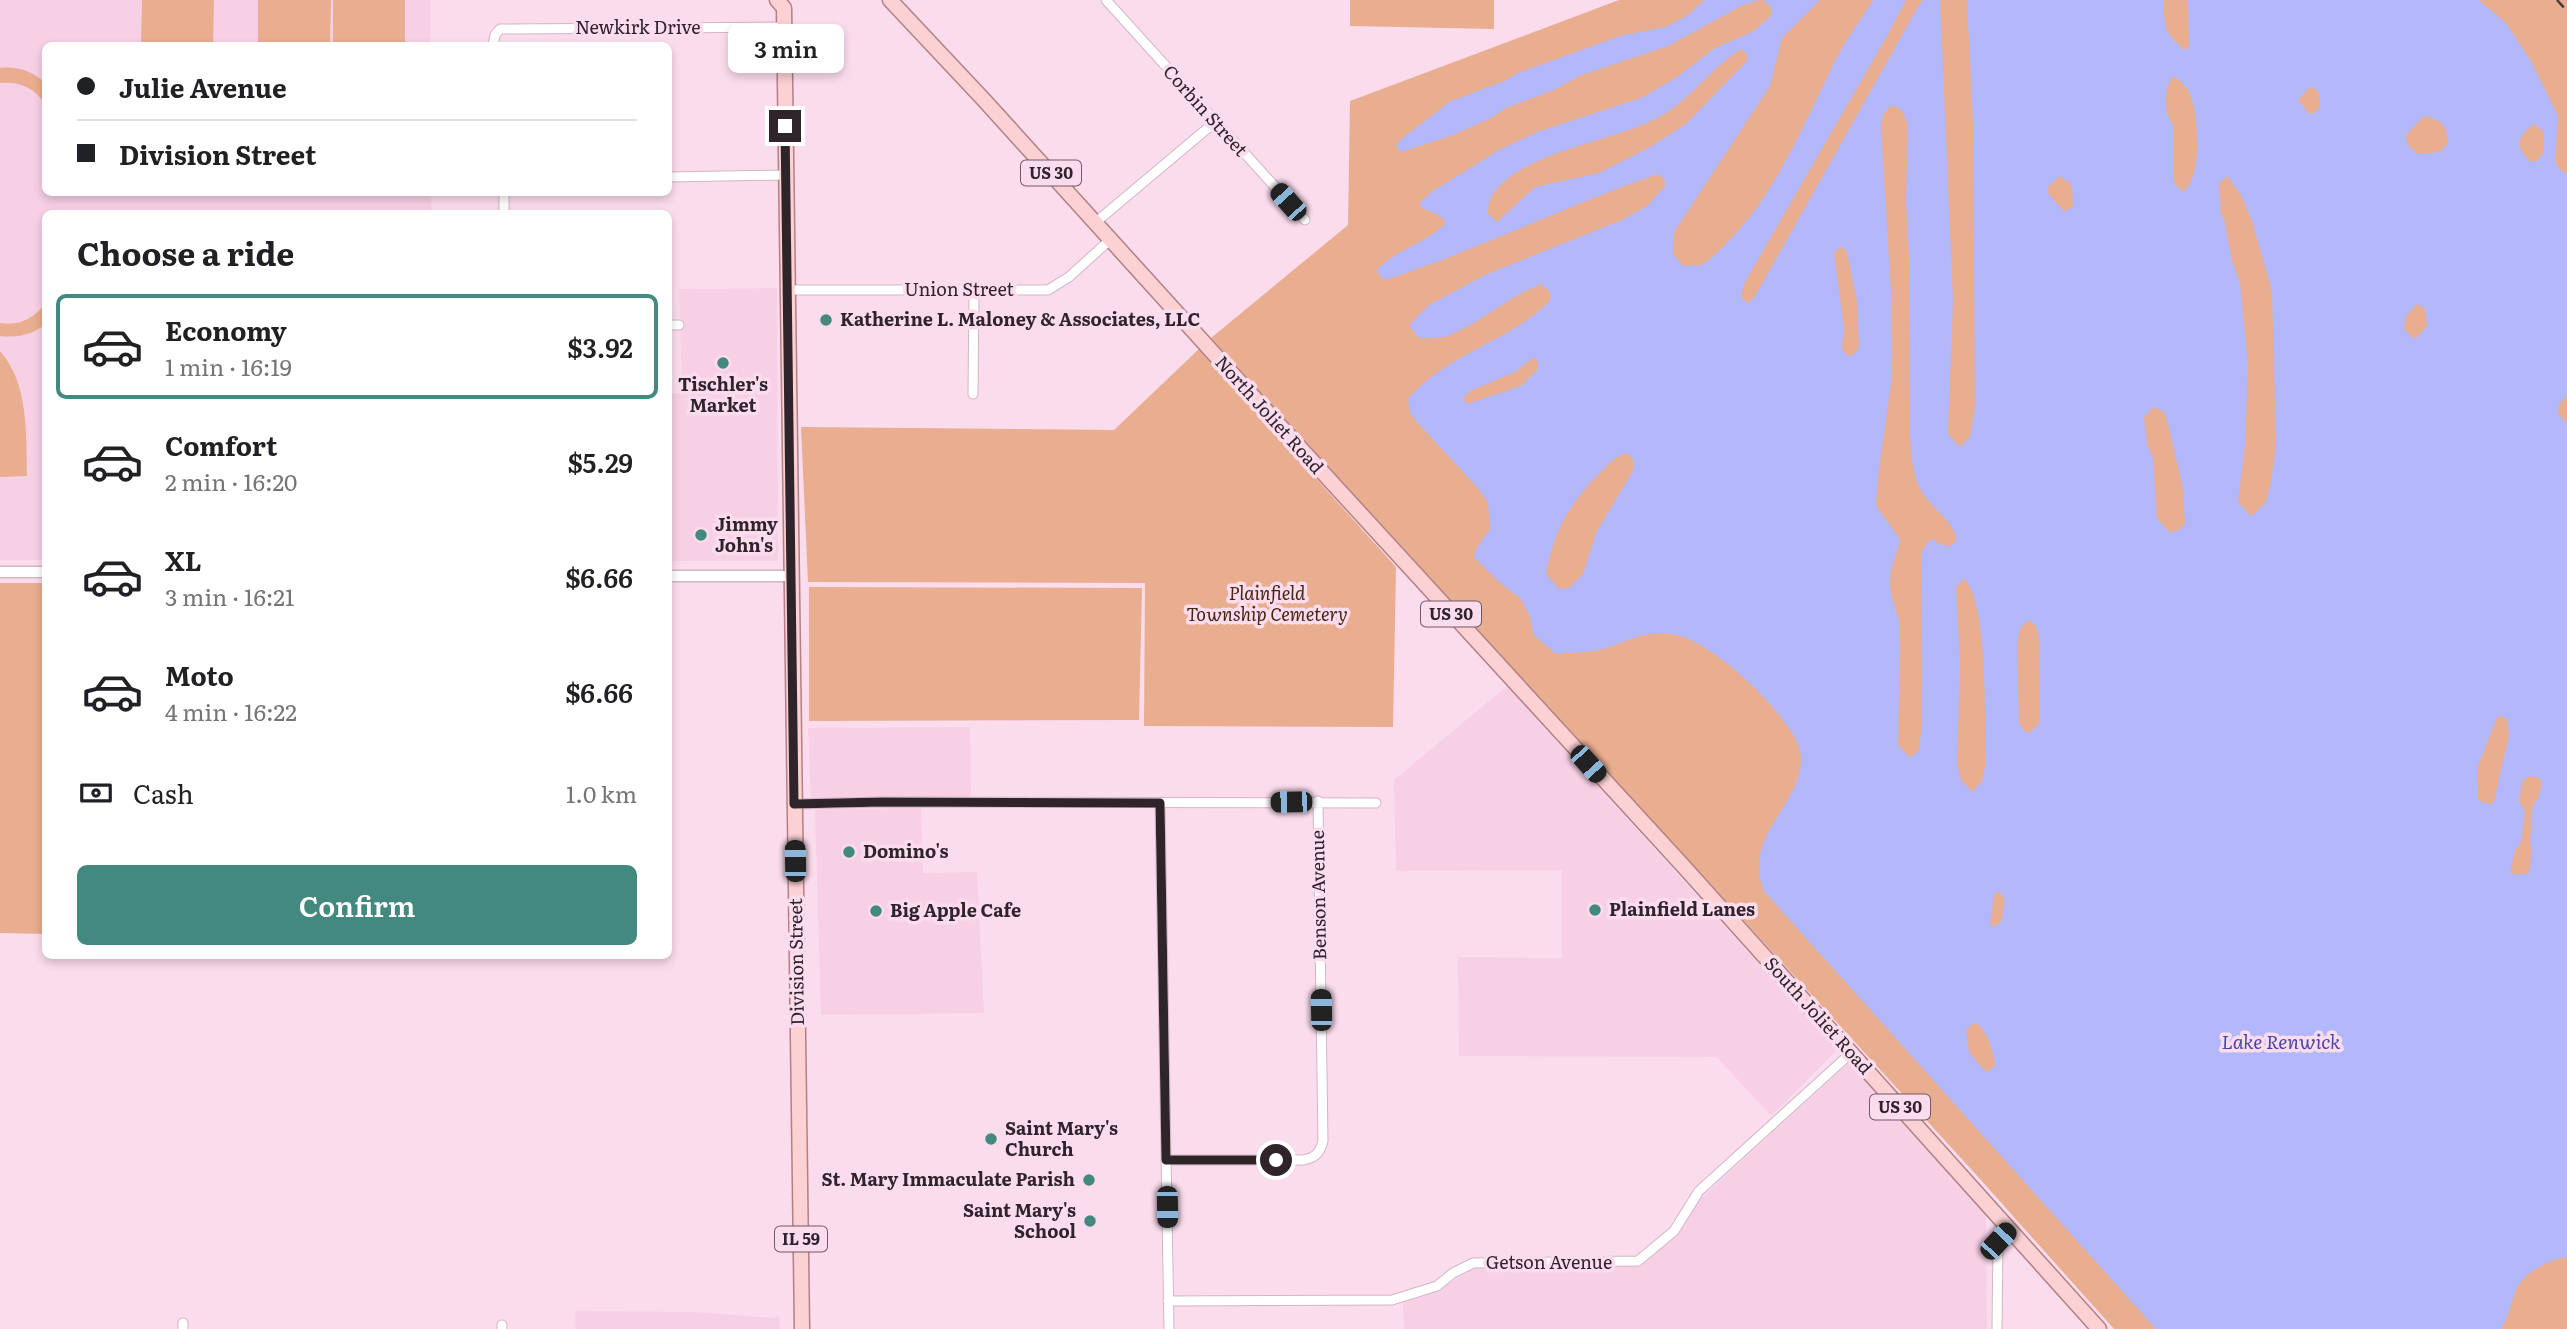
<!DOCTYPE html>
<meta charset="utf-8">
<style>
:root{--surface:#fff;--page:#f2f2f2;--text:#202124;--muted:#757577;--line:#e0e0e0;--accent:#448980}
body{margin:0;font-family:Literata,serif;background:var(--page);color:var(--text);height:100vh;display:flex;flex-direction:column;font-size:26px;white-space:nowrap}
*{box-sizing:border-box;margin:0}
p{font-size:23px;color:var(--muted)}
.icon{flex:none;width:38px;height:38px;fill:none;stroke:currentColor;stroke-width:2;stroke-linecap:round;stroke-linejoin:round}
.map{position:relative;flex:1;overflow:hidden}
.details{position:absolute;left:42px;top:210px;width:630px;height:749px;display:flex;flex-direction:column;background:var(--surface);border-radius:10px;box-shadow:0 4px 10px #0003}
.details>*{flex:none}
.hud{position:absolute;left:42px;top:42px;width:630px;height:154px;border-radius:10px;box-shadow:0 4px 10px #0003;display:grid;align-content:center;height:154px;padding:0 35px;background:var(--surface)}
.end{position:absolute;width:32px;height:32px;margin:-16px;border:9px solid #30242b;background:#fff;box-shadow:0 0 0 4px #fff}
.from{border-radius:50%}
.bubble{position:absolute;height:49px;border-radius:10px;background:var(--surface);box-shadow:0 4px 10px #0003;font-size:23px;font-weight:600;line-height:49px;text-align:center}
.car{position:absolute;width:21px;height:42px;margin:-21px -10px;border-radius:9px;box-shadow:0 0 5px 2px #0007;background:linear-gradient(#222 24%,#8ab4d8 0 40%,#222 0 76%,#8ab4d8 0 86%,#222 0)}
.hud b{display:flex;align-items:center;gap:24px;height:66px;font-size:26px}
.hud b+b{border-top:2px solid var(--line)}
.hud i{width:18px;height:18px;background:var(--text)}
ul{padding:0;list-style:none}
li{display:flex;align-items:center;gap:21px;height:105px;margin:0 14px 10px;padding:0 21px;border:4px solid transparent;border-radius:10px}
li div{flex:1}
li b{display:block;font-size:26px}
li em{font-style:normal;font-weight:600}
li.selected{border-color:var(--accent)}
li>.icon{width:63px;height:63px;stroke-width:1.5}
h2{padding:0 35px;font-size:32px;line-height:84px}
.pay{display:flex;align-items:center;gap:18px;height:77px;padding:0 35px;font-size:26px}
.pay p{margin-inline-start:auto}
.primary-button{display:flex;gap:14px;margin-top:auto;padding:14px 35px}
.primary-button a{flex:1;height:80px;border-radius:10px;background:var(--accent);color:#fff;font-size:28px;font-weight:600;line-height:80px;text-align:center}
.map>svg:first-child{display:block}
.built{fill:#f7d0e6}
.green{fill:#e9ad8f}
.water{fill:#b2b8fb;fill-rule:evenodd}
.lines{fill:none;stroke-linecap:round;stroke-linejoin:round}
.minor-casing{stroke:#d3b5c6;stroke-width:11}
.tertiary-casing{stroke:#d3b5c6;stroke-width:13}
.primary-casing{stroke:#b28085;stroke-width:17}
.minor{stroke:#fff;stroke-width:9}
.tertiary{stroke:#fff;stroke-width:10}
.primary{stroke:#fbd1d3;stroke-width:14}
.rail{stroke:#493b43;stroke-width:2.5;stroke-dasharray:10 5;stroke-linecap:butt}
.route{stroke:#30242b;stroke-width:9}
.poi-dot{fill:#448980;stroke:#fbdced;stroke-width:2.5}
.labels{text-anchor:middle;stroke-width:7;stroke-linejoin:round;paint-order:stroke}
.shield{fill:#fbdced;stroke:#6d5b65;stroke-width:2}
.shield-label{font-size:16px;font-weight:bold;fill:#30242b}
.street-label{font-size:18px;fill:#30242b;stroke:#fbdced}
.poi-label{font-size:18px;font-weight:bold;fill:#30242b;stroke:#fbdced;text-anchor:start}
.park-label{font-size:18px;font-style:italic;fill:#462412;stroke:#fbdced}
.water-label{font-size:19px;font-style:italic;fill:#4846a4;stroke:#fbdced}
</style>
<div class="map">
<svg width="2567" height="1329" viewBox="0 0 2567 1329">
<rect width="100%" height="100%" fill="#fbdced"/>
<!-- built -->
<path class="built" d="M 0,0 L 430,0 L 430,45 L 46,46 L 46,192 L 431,193 L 432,213 L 46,214 L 45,560 L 0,560 Z
M 777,288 L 778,561 L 669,561 L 669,393 L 682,393 L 679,289 Z
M 1507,686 L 1837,1050 L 1771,1116 L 1717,1057 L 1459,1056 L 1458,957 L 1562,958 L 1562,870 L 1396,871 L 1394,780 Z
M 970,727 L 971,799 L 811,799 L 808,728 Z
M 921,808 L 923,873 L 977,872 L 984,1013 L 821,1015 L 815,809 Z
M 1850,1062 L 1986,1212 L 1987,1329 L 1404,1329 L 1403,1303 L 1439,1290 L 1475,1267 L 1603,1267 L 1646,1262 L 1677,1235 L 1699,1200 Z
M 575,1311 L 695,1312 L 775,1318 L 779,1315 L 780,1329 L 576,1329 Z"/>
<!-- green -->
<path class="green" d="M 142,0 L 214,0 L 213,45 L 141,45 Z
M 258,0 L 331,0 L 330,45 L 258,45 Z
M 333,0 L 405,0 L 405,45 L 333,45 Z
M 1350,0 L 1494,0 L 1494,29 L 1350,26 Z
M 1619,0 L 2567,0 L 2567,1329 L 2114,1329 L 1980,1179 L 1211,338 L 1348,225 L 1350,101 Z
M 0,68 C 17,66 33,71 45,83 L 45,104 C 35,88 19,81 0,83 Z
M 45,304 L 45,325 C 31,335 17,338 0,336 L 0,323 C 19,326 33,319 45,304 Z
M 1199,349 L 1396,567 L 1393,727 L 1144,726 L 1145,583 L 808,582 L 801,427 L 1114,430 Z
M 0,351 C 29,383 26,435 27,476 L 0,477 Z
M 0,583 L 45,583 L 45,934 L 0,933 Z
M 809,587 L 1142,588 L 1139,720 L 809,721 Z"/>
<!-- water -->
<path class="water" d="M 1704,0 L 1759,0 L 1741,6 L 1668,46 L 1579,76 L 1556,89 L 1506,108 L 1491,118 L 1453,135 L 1401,152 L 1396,146 L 1400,140 L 1451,101 L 1507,80 L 1515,74 L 1623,35 L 1666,27 L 1688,15 Z
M 1763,0 L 1820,0 L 1782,38 L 1770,86 L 1674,232 L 1673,254 L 1683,266 L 1702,265 C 1766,217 1800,133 1833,65 C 1844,42 1860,21 1873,0 L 1906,0 L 1887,36 L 1745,282 L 1741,297 L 1747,303 L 1754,298 L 1919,5 L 1923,0 L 1940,0 L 1953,301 L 1948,430 L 1948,434 L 1960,447 L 1970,437 L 1975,407 L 1973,122 L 1967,0 L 2164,0 C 2164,27 2164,33 2185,50 L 2189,47 L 2188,0 L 2479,0 L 2506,23 L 2532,63 L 2558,116 L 2555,161 L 2560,170 L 2567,174 L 2567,396 L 2559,404 L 2558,414 L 2567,423 L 2567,1257 C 2547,1260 2522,1273 2515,1293 C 2510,1305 2508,1319 2501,1329 L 2156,1329 L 1764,891 C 1744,841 1788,815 1799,774 C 1801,766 1802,755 1799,747 C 1786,711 1710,638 1671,634 C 1637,631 1628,643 1599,650 C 1585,653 1570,652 1556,654 L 1534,635 L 1529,614 L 1520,598 L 1499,582 L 1474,557 L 1476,549 L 1490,529 L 1488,502 L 1477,487 L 1416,421 L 1410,413 L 1408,399 C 1445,354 1509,342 1550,301 L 1550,292 L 1541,284 C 1507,297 1480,324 1447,336 C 1439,339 1428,338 1419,338 L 1409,325 L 1429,305 L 1487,274 L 1622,220 L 1647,206 L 1665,186 L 1665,180 L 1658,174 C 1565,206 1478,250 1385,280 L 1376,271 C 1395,249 1424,245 1445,224 L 1444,219 C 1436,212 1427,213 1419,204 L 1431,192 L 1459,175 L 1499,150 L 1537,132 L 1641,98 L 1677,77 L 1715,48 L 1754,31 L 1771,16 L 1771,7 ZM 1741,49 L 1747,54 L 1747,61 L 1686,124 L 1650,147 L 1599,173 L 1535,187 L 1497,222 L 1487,213 C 1489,204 1490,196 1497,189 C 1530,151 1608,142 1653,120 C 1688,104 1709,69 1741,49 ZM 2174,76 C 2180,81 2186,86 2189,92 C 2199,113 2203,177 2183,192 L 2174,183 L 2174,127 C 2164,114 2162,88 2174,76 ZM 2311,86 L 2319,92 L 2320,107 L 2313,114 L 2309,113 L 2298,100 ZM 1892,105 L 1903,111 L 1908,126 L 1906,202 L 1909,254 L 1910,438 C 1912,455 1912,477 1922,492 C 1933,510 1952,519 1957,540 L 1951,546 L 1944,546 L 1931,539 L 1921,552 L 1922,724 L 1919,750 L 1910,758 L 1898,745 L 1900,627 C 1898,613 1892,602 1890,588 C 1888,571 1897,556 1900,539 L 1876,506 L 1878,477 L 1892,376 L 1891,292 L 1881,127 L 1883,114 ZM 2424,116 C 2442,120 2447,125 2448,143 L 2440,152 L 2417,154 L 2407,144 L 2406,135 ZM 2534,124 L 2544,132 L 2544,152 L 2537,161 L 2530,161 C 2514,145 2517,137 2534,124 ZM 2060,176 L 2072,185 L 2073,206 L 2064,212 L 2048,193 L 2048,187 ZM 2227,176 L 2241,195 L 2252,221 L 2272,291 L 2276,445 L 2271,482 L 2266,502 L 2253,515 L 2250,515 L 2238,502 L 2245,445 L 2248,365 L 2240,283 L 2232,261 L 2224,219 L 2221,215 L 2219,184 ZM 1841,246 L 1847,252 L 1857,302 L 1859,348 L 1853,355 L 1848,356 L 1842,350 L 1844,328 L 1834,253 ZM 2417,304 L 2425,309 L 2427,326 L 2416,338 L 2413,338 L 2404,329 L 2406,316 ZM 1533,358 L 1538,361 L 1538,369 L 1521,386 L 1467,404 L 1463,399 L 1470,391 L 1515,372 ZM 2154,407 L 2164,412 L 2167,420 L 2183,488 L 2185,524 L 2179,530 L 2171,533 L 2157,519 L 2153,457 L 2147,445 L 2144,417 ZM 1627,453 L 1633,459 L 1633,471 L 1597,531 L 1583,574 L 1569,588 L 1559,589 L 1546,574 C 1553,532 1570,502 1601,472 C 1610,463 1615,456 1627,453 ZM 1964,579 C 1989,601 1985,731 1985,767 L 1982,781 L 1972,792 L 1961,780 L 1957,764 L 1960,662 L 1956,587 ZM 2029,620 L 2036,626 L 2039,636 L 2040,716 L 2039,724 L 2028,734 L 2019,724 L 2017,645 L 2020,628 ZM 2501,716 L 2507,719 L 2509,736 L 2494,801 L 2491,805 L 2478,800 L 2477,768 L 2497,718 ZM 2529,776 L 2539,778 L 2542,783 L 2539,796 L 2532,808 L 2530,844 L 2532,848 L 2529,873 L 2518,875 L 2510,872 L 2515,850 L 2521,843 L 2525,811 L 2519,801 L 2522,782 ZM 1999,891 L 2005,900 L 2001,922 L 1995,926 L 1990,925 L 1994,895 ZM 1975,1022 C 1988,1032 1993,1049 1995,1065 L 1989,1071 L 1985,1071 L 1969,1052 L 1966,1030 Z"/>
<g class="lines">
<!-- minor casing -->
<g class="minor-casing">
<path id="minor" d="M 1106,0 L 1305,220
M 493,46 L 495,35 L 500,29 L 784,27
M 668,177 L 786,175
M 504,192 L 504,214
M 1096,222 L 1215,122
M 787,290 L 1048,290 L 1069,277 L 1111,239
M 668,325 L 679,325
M 973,394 L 974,290
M 1160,803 L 1169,1329
M 794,804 L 882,802 L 1376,803
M 1166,1160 L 1303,1160 C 1315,1158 1320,1153 1323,1141 L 1318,801
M 1168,1301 L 1392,1300 L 1437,1286 L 1453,1273 L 1473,1263 L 1638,1261 L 1674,1231 L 1699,1191 L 1851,1053
M 502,1325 L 502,1329
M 183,1329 L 183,1323
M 1997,1329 L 1998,1241 L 2010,1228"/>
</g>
<!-- tertiary casing -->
<g class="tertiary-casing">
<path id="tertiary" d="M 0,572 L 46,572
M 668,576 L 790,576"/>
</g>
<!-- primary casing -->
<g class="primary-casing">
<path id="primary" d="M 777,0 L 784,8 L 802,1329
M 890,0 L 984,100 L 1216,356 L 1685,868 L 2099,1329"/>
</g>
<!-- minor -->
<use href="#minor" class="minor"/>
<!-- tertiary -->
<use href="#tertiary" class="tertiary"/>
<!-- primary -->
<use href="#primary" class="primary"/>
<!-- rail -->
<path class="rail" d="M 2557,0 L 2567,11"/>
</g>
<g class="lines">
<!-- route -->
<path class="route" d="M 785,126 L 794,804 L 882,802 L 1160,803 L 1166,1160 L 1276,1160"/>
</g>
<!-- markers -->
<g class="poi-dot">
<circle cx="826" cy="320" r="7"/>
<circle cx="723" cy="363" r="7"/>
<circle cx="701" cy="535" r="7"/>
<circle cx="849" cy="852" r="7"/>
<circle cx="1595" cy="910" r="7"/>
<circle cx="876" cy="911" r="7"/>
<circle cx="991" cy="1139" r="7"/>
<circle cx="1089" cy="1180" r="7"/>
<circle cx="1090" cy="1221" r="7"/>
</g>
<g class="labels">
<!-- shield labels -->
<g class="shield">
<rect x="1021" y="160.5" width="60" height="25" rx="5"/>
<rect x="1421" y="601.5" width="60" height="25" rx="5"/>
<rect x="1870" y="1094.5" width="60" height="25" rx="5"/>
<rect x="775" y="1226.5" width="52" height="25" rx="5"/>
</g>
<g class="shield-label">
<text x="1051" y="179">US 30</text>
<text x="1451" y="620">US 30</text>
<text x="1900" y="1113">US 30</text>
<text x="801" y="1245">IL 59</text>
</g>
<!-- street labels -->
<g class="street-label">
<text x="638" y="34">Newkirk Drive</text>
<text transform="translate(1205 111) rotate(48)" y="6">Corbin Street</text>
<text x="959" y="296">Union Street</text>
<text transform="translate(1269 415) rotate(48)" y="6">North Joliet Road</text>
<text transform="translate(1319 895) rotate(-91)" y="6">Benson Avenue</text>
<text transform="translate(797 962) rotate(-91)" y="6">Division Street</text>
<text transform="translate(1818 1016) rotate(48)" y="6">South Joliet Road</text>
<text x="1549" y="1269">Getson Avenue</text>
</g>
<!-- poi labels -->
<g class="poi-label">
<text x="840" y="326">Katherine L. Maloney &amp; Associates, LLC</text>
<text x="723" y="391" text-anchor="middle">Tischler's<tspan x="723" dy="21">Market</tspan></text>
<text x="715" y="531">Jimmy<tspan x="715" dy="21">John's</tspan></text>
<text x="863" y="858">Domino's</text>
<text x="1609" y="916">Plainfield Lanes</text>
<text x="890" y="917">Big Apple Cafe</text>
<text x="1005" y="1135">Saint Mary's<tspan x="1005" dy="21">Church</tspan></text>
<text x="1075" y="1186" text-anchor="end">St. Mary Immaculate Parish</text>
<text x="1076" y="1217" text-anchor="end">Saint Mary's<tspan x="1076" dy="21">School</tspan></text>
</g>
<!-- park labels -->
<g class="park-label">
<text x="1267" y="600">Plainfield<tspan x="1267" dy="21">Township Cemetery</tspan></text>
</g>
<!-- water labels -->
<g class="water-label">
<text x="2281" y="1049">Lake Renwick</text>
</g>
</g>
</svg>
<i class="end from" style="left:1276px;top:1160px"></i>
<i class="end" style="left:785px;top:126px"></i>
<div class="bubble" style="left:728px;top:24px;width:116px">3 min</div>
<i class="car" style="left:1288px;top:202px;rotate:318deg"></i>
<i class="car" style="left:1588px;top:764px;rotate:138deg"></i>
<i class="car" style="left:1291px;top:802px;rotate:269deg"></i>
<i class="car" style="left:795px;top:861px;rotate:359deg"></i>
<i class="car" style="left:1321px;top:1010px;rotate:359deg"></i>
<i class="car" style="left:1167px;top:1207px;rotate:179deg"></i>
<i class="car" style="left:1998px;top:1241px;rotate:43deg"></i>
<div class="hud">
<b><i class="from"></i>Julie Avenue</b>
<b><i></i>Division Street</b>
</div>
<section class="details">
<h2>Choose a ride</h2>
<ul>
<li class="selected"><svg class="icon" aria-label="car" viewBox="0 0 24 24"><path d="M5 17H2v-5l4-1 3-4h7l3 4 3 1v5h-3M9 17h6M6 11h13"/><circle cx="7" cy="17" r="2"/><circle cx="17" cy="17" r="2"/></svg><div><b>Economy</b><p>1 min · 16:19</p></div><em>$3.92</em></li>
<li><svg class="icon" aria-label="car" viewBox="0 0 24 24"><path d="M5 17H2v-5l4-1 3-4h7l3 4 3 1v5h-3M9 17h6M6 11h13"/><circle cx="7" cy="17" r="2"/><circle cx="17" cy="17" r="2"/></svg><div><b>Comfort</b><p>2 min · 16:20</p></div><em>$5.29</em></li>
<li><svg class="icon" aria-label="car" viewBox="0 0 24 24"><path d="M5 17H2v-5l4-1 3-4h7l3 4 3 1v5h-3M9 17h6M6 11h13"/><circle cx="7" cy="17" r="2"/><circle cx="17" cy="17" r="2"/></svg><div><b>XL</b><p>3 min · 16:21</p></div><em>$6.66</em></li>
<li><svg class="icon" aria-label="car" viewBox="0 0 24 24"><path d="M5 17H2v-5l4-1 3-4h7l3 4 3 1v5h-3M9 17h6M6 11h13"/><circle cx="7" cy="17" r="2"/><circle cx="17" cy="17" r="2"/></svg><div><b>Moto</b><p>4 min · 16:22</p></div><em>$6.66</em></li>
</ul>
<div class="pay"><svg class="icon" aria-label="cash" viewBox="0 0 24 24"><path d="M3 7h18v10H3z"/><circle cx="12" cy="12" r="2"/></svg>Cash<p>1.0 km</p></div>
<div class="primary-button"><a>Confirm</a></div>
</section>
</div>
